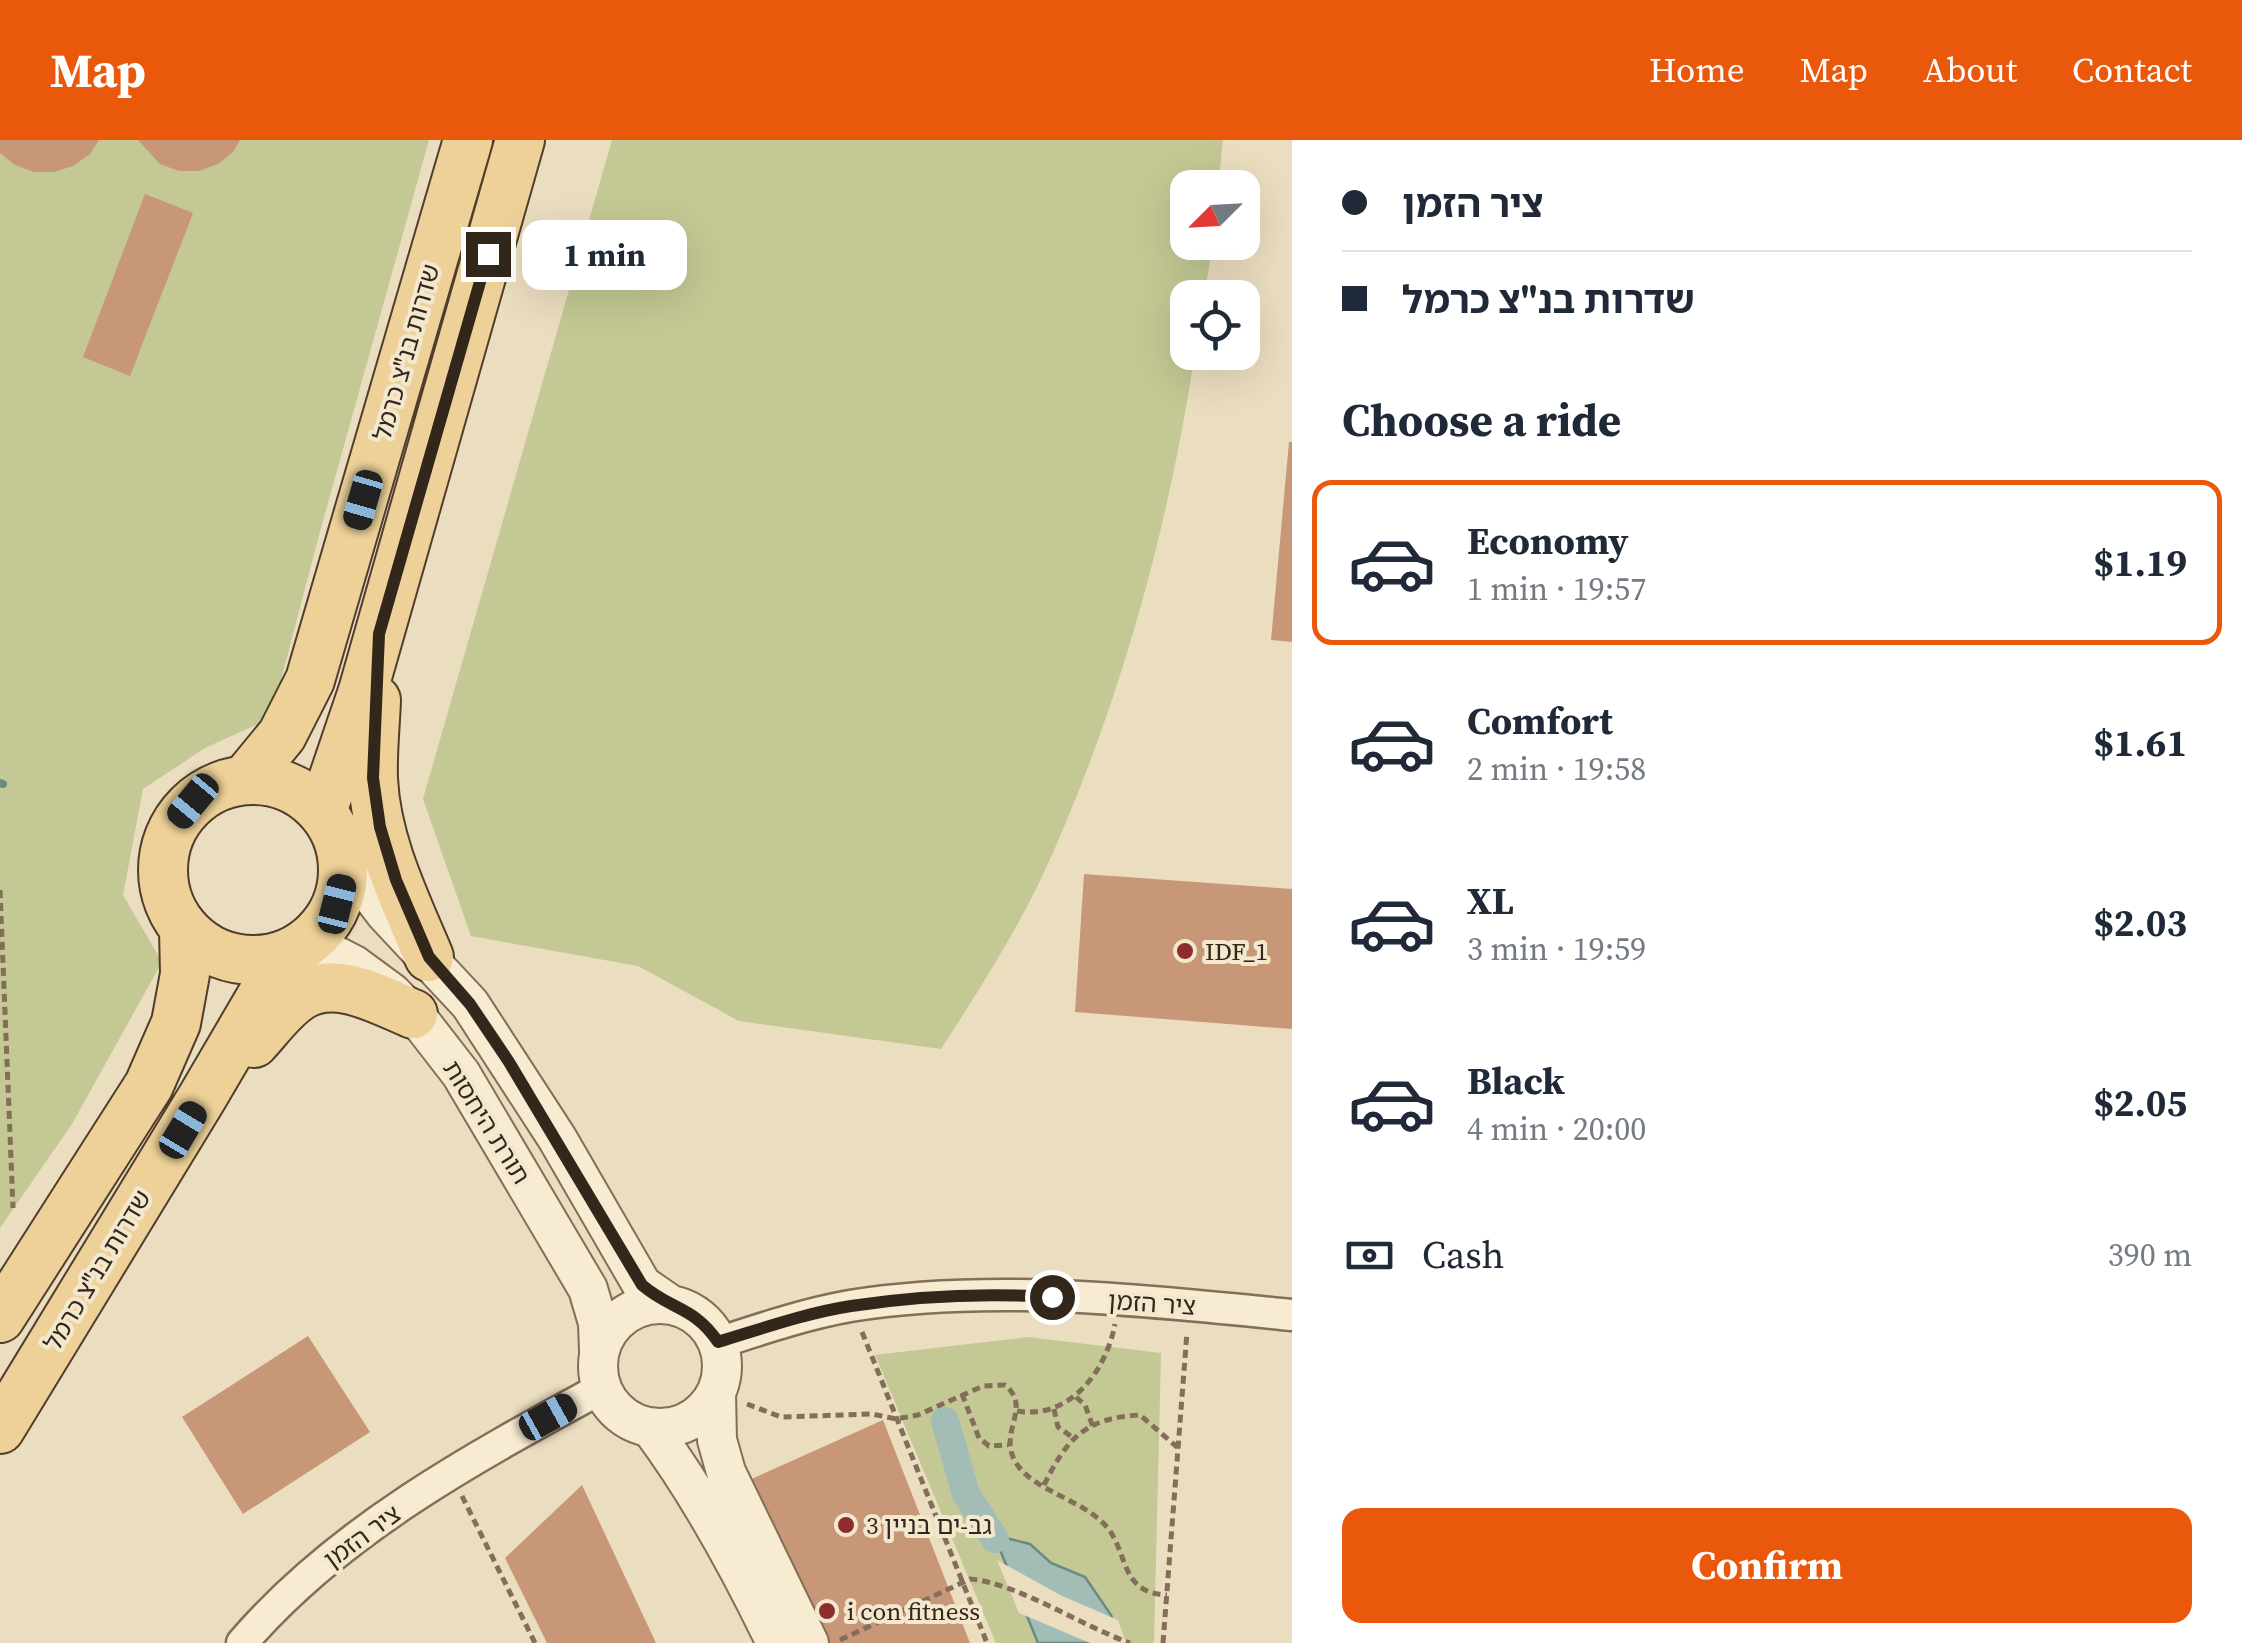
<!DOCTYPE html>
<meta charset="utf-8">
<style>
:root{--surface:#fff;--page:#f6f6f7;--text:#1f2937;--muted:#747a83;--line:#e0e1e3;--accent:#ea580c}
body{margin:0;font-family:"Source Serif 4","Noto Sans Hebrew",serif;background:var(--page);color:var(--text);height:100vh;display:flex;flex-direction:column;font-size:38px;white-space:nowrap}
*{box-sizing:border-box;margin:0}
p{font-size:32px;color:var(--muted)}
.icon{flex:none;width:55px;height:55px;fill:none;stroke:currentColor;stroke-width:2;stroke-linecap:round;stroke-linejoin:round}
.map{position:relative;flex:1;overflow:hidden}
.sheet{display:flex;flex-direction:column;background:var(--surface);width:950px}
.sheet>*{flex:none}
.top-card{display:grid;align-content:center;height:220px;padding:0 50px;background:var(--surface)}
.needle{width:65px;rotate:246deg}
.controls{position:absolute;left:1170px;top:30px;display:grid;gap:20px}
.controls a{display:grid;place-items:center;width:90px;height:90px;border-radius:20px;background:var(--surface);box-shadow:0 10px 40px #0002;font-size:50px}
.end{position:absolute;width:45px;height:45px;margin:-22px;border:12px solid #33271c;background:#fff;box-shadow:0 0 0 5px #fff}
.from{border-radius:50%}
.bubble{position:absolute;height:70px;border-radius:20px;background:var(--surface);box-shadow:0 10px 40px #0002;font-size:32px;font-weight:700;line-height:70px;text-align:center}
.car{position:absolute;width:30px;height:60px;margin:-30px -15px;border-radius:12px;box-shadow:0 0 8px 2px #0007;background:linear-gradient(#222 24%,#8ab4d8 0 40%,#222 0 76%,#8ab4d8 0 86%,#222 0)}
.top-card b{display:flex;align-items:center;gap:35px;height:95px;font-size:38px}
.top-card b+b{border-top:2px solid var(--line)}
.top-card i{width:25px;height:25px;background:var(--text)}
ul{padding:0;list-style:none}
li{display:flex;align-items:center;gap:30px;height:165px;margin:0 20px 15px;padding:0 30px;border:5px solid transparent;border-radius:20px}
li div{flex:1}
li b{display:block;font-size:38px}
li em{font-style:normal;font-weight:700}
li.on{border-color:var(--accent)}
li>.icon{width:90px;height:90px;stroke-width:1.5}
h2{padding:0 50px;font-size:45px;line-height:120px}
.pay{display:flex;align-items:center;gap:25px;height:110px;padding:0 50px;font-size:38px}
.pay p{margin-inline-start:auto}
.cta{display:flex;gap:20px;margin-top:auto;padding:20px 50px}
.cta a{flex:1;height:115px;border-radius:20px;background:var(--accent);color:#fff;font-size:40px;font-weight:700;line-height:115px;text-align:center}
header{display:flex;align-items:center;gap:60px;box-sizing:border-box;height:140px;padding:0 50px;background:var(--accent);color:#fff}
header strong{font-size:48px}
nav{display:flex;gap:55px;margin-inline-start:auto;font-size:35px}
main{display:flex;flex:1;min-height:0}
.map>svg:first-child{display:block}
.green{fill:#c3c894}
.water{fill:#a2bdb5;stroke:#6a8a82;stroke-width:2.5}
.pier{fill:#ebddbf}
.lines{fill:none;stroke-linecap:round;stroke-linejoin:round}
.stream{stroke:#6a8a82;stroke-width:8}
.canal{stroke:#a2bdb5;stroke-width:28}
.building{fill:#c79777}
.minor-casing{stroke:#836e59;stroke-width:35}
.tertiary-casing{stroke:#836e59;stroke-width:42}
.primary-casing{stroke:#503d2d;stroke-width:52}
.path{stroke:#836e59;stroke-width:5;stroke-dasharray:8 5;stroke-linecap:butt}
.minor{stroke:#f7ebd2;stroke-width:30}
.tertiary{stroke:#f7ebd2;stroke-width:38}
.primary{stroke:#edd198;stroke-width:48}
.route{stroke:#33271c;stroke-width:12}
.poi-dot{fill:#8e2c2e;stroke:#f3e8ce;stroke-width:4}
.labels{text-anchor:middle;stroke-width:8;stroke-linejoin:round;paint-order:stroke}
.street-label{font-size:25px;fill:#33271c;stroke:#f3e8ce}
.poi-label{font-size:25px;fill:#33271c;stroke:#f3e8ce;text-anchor:start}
</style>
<header>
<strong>Map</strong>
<nav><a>Home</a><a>Map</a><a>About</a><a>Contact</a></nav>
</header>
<main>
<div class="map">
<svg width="1292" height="1503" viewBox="0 0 1292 1503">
<rect width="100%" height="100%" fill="#ebddbf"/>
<!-- green -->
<path class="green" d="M 0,0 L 429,0 L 318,399 L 271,578 L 205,608 L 143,649 L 123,755 L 162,822 L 72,984 L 0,1088 Z
M 612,0 L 1223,0 L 1218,47 L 1188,48 L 1188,102 L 1213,103 L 1204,157 L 1188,158 L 1188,212 L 1195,213 C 1169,385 1122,557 1051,717 C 1021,785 981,847 941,909 L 739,881 L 638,826 L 471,796 L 423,659 Z
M 1028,1197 L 1161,1213 L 1154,1503 L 996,1503 L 875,1215 Z"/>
<!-- water -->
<path class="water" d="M 994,1395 L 1030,1404 L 1051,1423 L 1085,1437 L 1111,1475 L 1121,1503 L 1038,1503 Z"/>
<!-- pier -->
<path class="pier" d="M 997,1420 L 1060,1455 L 1118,1480 L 1126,1503 L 1090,1503 L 1019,1473 Z"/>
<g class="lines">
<!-- stream -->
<path class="stream" d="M 0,643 L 3,644"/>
<!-- canal -->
<path class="canal" d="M 945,1281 L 966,1354 L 995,1399"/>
</g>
<!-- building -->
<path class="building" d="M 0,0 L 99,0 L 90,14 L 73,26 L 54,32 L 34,32 L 15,25 L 0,13 Z
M 138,0 L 240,0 L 233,12 L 218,24 L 199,31 L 179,31 L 160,24 Z
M 145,54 L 193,73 L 130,236 L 83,217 Z
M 1289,302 L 1292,302 L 1292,502 L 1271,500 Z
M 1084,734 L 1292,749 L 1292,889 L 1075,872 Z
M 308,1196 L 370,1292 L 243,1374 L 182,1277 Z
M 883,1280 L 970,1503 L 823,1503 L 747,1341 Z
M 582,1345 L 656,1503 L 547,1503 L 505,1418 Z"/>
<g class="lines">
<!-- minor casing -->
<g class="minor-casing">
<path id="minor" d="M 718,1203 C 761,1189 805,1174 850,1166 C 992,1143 1149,1161 1292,1175
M 242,1503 C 338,1391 473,1318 602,1248"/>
</g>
<!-- tertiary casing -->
<g class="tertiary-casing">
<path id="tertiary" d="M 342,717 L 385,773 L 470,864 L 557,998 L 642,1145 L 671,1165
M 309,802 L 354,825 L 392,853 L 423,885 L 461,934 L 588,1149 L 598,1183 L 599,1211
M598 1226a62 62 0 1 1 124 0a62 62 0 1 1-124 0Z
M 716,1253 L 717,1300 L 726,1332 L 809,1503
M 650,1287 C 700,1354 740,1428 776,1503"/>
</g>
<!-- primary casing -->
<g class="primary-casing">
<path id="primary" d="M 376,560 C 375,586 372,613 373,639 C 376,702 405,760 429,817
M163 730a90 90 0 1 1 180 0a90 90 0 1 1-180 0Z
M 245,640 L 282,595 L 310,540 L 468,0
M 322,672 L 363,551 L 520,0
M 254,903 C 268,888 282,868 299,857 C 334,833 379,860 413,874
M 0,1178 L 149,945 L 176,883 L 185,834 L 184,790
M 0,1289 L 203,956 L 285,816"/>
</g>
<!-- path -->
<path class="path" d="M 0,750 L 13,1068
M 862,1192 L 987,1503
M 962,1254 L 979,1298 L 989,1306 L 1008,1305
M 1076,1257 L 1085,1265 L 1093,1287
M 747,1264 L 781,1277 L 872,1274 L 896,1279 L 918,1275 L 983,1246 L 1005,1245 C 1033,1268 997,1292 1016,1323 C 1034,1351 1081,1359 1105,1385 C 1129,1410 1118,1453 1167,1455
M 1054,1269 L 1058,1287 L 1072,1297
M 1017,1271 C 1069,1280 1106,1232 1115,1184
M 1044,1345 C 1067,1299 1084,1278 1140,1275 L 1177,1307
M 462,1356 L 535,1503
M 840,1500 L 970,1439 C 1017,1443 1082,1486 1130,1503
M 1163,1503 L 1187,1192"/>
<!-- minor -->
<use href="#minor" class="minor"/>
<!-- tertiary -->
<use href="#tertiary" class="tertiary"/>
<!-- primary -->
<use href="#primary" class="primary"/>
</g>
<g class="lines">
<!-- route -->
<path class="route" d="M 488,114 L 379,494 L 373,638 L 380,687 L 396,740 L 429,817 L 470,864 L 509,922 L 642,1145 C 671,1170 695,1167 718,1202 C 761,1189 806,1173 851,1166 C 916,1156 986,1153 1052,1157"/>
</g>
<!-- markers -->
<g class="poi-dot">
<circle cx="1185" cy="811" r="10"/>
<circle cx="846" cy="1385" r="10"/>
<circle cx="827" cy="1471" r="10"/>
</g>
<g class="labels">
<!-- street labels -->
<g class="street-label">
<text transform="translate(406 212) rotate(-74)" y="9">שדרות בנ"צ כרמל</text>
<text transform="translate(487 982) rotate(58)" y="9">תורת היחסות</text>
<text transform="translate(97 1130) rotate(-59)" y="9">שדרות בנ"צ כרמל</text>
<text transform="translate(1152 1163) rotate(4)" y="9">ציר הזמן</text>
<text transform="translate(362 1396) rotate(-36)" y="9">ציר הזמן</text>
</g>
<!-- poi labels -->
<g class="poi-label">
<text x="1205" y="820">IDF_1</text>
<text x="866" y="1394">גב-ים בניין 3</text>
<text x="847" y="1480">i con fitness</text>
</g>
</g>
</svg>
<div class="controls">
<a><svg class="needle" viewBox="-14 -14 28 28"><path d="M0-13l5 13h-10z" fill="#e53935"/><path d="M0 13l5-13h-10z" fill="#747a83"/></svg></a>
<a><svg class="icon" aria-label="locate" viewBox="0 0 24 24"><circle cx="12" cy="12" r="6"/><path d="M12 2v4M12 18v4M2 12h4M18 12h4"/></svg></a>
</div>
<i class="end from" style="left:1052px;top:1157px"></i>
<i class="end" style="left:488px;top:114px"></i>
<div class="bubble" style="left:522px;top:80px;width:165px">1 min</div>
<i class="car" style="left:363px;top:360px;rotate:196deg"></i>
<i class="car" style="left:193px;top:661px;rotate:220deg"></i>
<i class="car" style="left:337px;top:764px;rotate:14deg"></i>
<i class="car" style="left:183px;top:990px;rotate:31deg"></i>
<i class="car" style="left:548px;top:1277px;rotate:61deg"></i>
</div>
<section class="sheet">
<div class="top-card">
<b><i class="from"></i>ציר הזמן</b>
<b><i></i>שדרות בנ&quot;צ כרמל</b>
</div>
<h2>Choose a ride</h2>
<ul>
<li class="on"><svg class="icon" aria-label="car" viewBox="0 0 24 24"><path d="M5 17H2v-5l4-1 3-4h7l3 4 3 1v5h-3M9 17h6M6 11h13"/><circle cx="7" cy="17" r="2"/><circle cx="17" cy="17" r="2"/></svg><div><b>Economy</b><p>1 min · 19:57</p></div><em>$1.19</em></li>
<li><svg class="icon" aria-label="car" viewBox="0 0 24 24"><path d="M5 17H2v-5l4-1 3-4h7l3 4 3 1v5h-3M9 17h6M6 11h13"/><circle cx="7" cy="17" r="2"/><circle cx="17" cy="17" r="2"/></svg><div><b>Comfort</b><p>2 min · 19:58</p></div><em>$1.61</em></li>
<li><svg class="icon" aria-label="car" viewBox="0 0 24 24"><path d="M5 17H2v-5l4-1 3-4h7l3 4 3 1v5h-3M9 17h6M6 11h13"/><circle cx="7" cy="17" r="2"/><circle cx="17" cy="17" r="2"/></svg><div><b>XL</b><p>3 min · 19:59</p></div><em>$2.03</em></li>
<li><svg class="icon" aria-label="car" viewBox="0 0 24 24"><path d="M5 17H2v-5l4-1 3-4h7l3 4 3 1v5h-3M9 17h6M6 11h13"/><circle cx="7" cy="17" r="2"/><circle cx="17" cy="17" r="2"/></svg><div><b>Black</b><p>4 min · 20:00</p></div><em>$2.05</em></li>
</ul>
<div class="pay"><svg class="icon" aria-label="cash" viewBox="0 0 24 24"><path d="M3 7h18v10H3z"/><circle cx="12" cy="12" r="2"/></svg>Cash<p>390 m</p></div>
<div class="cta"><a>Confirm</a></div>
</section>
</main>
